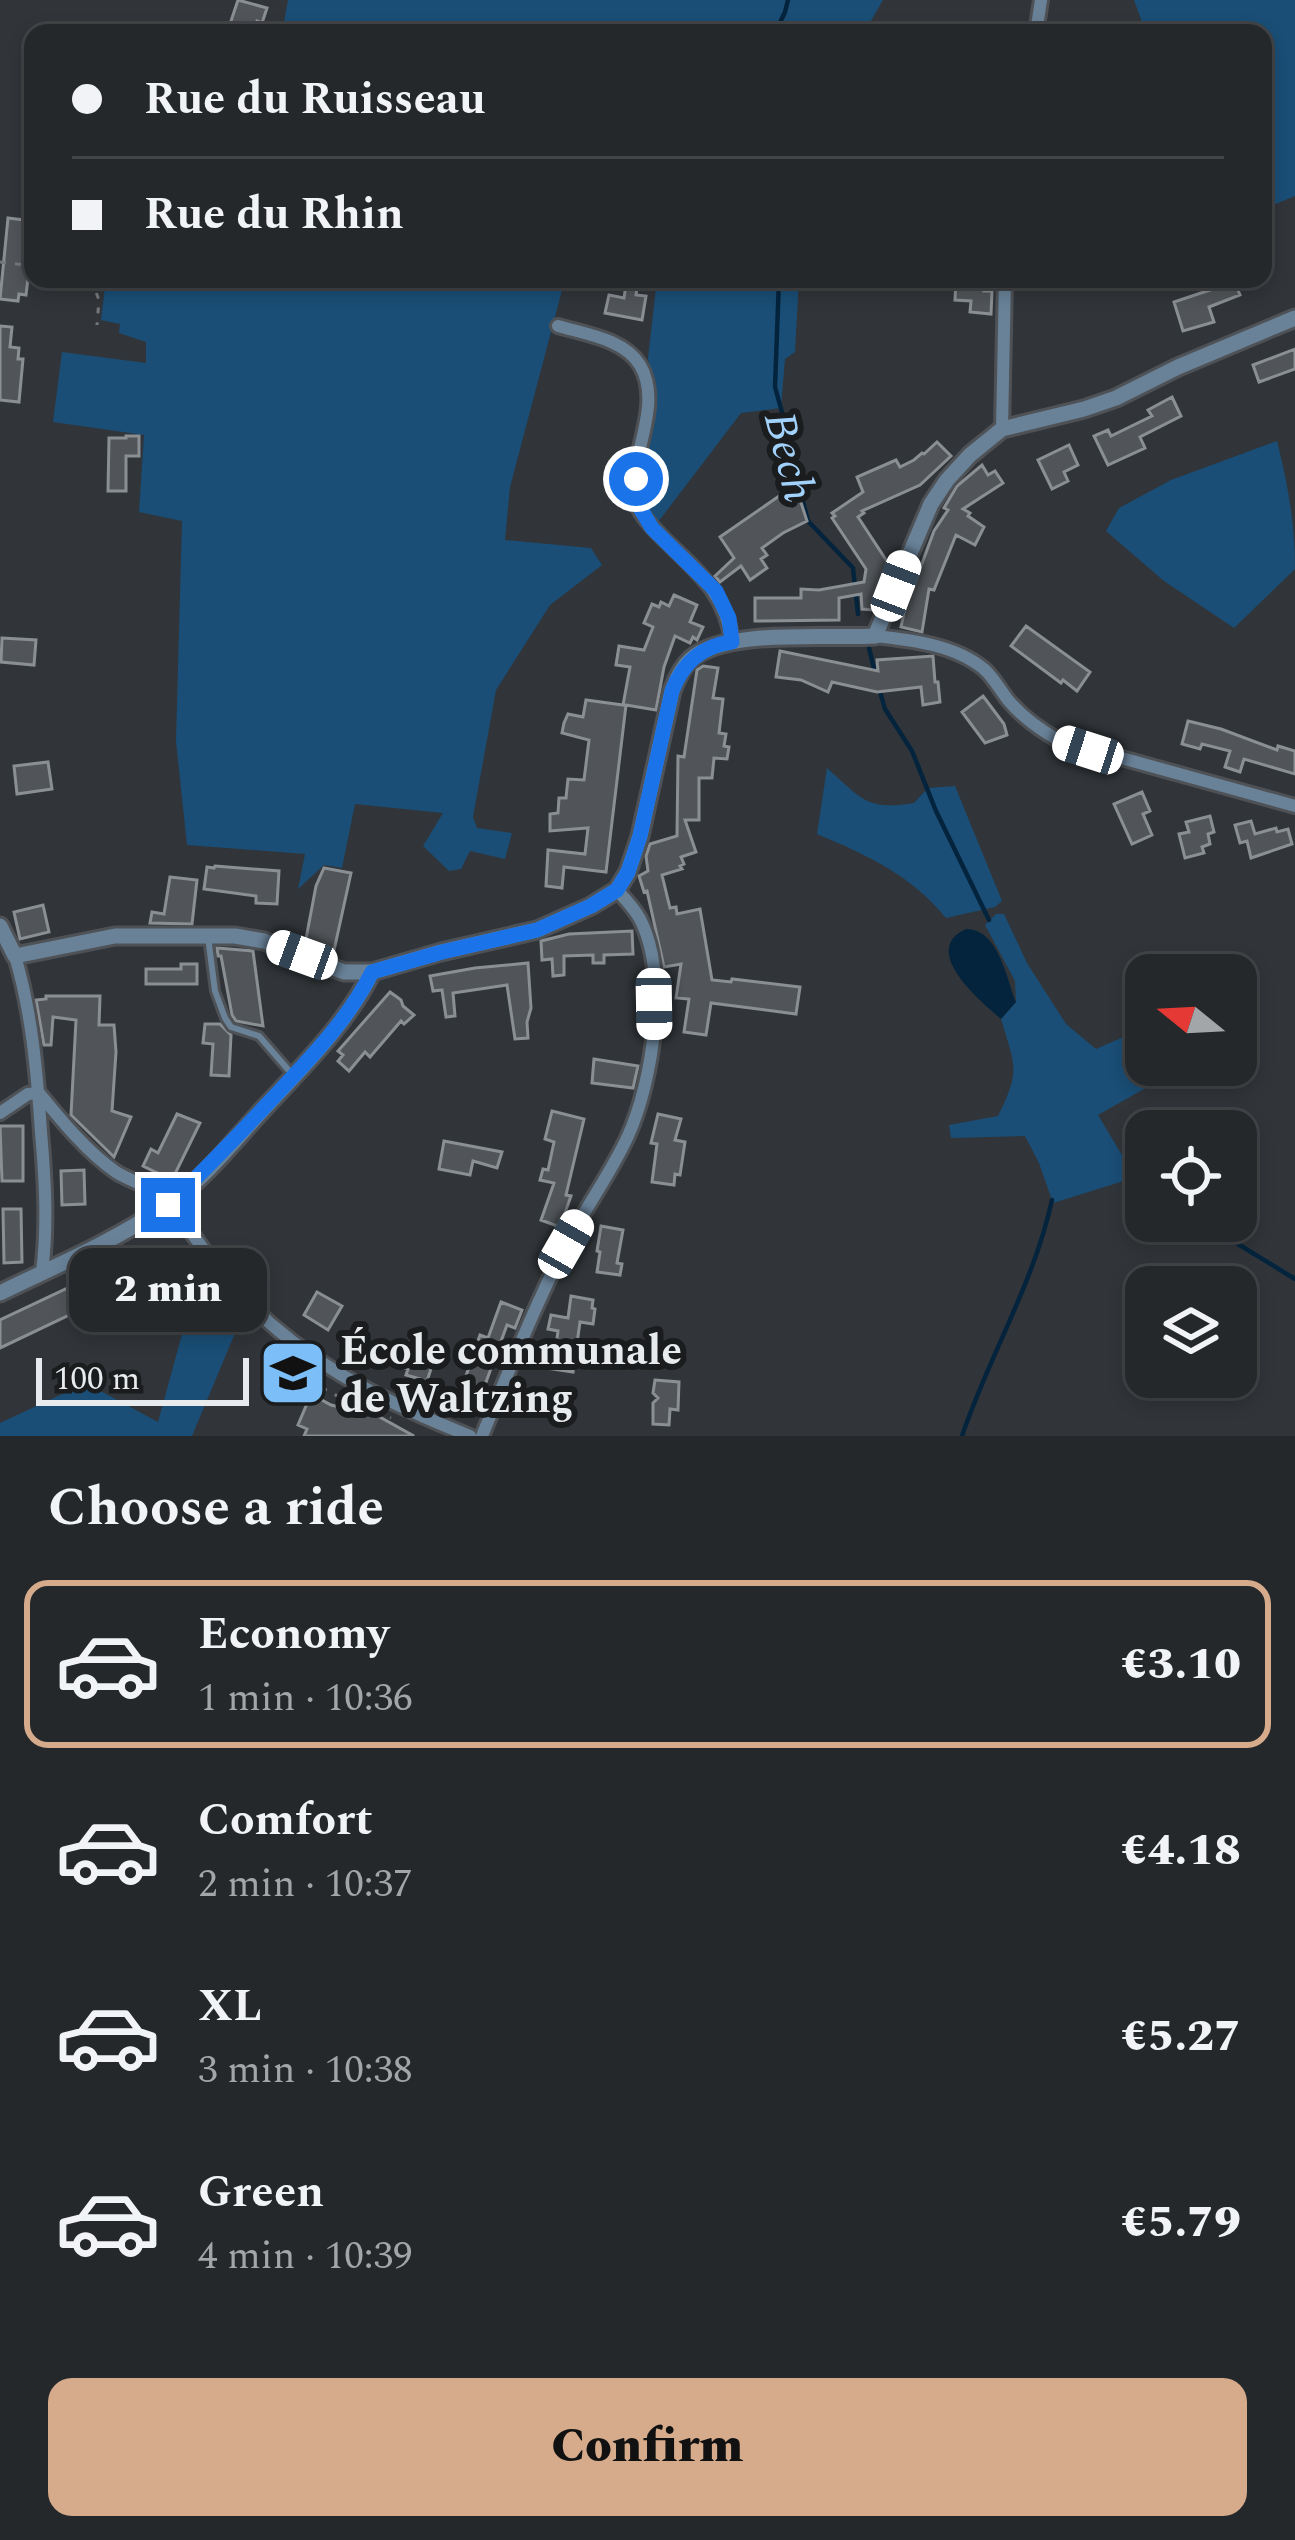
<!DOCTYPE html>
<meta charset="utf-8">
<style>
:root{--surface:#25282b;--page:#2d3033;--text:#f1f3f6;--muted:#a3a6a9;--line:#424447;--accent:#d6ab8b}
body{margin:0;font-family:Spectral,serif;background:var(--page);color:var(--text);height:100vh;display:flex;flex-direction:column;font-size:45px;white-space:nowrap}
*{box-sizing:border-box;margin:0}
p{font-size:39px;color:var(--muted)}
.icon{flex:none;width:66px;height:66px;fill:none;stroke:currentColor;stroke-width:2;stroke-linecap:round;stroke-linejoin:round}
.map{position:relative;height:1436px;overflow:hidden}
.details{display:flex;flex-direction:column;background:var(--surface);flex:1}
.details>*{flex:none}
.guide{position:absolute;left:24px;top:24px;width:1248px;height:264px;border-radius:24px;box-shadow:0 6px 18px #0003,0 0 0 3px var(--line);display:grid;align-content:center;height:264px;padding:0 48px;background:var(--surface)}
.needle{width:78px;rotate:288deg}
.tools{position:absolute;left:1125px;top:954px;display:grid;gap:24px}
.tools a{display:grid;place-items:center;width:132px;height:132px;border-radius:24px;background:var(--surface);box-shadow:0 6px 18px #0003,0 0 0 3px var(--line);font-size:60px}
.scale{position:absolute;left:36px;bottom:30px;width:213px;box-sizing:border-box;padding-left:12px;border:6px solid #e8ebed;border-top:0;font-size:33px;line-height:42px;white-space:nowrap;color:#e8ebed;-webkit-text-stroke:9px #1a1c1e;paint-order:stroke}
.end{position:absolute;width:54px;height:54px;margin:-27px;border:15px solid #1a73e8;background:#fff;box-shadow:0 0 0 6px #fff}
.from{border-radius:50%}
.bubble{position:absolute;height:84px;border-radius:24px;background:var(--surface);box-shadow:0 6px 18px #0003,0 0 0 3px var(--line);font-size:39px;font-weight:800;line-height:84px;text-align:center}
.car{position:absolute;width:36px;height:72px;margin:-36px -18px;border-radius:15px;box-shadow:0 0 9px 3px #0007;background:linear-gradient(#fff 24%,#345 0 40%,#fff 0 76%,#345 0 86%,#fff 0)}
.guide b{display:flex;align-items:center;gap:42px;height:114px;font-size:45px}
.guide b+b{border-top:3px solid var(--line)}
.guide i{width:30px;height:30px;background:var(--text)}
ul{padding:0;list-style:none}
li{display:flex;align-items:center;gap:36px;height:168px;margin:0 24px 18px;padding:0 24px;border:6px solid transparent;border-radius:24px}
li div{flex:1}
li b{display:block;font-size:45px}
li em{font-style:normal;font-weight:800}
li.on{border-color:var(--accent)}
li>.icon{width:108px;height:108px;stroke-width:1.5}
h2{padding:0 48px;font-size:54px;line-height:144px}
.action{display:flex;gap:24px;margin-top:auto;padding:24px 48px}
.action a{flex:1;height:138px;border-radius:24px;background:var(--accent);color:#111;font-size:48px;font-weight:800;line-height:138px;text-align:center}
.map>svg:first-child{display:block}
.green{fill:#1a4e76}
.water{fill:#04243d}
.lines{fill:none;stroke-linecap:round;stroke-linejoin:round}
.stream{stroke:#04243d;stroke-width:4.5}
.building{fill:#515559;stroke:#8a8f93;stroke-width:3}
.service-casing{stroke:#4e5256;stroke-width:12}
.minor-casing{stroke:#4e5256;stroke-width:18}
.tertiary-casing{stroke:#4e5256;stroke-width:21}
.path{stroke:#75787c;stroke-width:3;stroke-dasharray:6 9;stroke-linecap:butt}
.service{stroke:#698298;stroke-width:6}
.minor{stroke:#698298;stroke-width:12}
.tertiary{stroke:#698298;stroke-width:15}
.route{stroke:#1a73e8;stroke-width:15}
.labels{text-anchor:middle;stroke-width:12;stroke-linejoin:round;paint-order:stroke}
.poi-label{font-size:42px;font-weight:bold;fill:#e8ebed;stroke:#1a1c1e;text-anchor:start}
.water-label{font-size:45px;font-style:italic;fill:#a2d2fc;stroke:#1a1c1e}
</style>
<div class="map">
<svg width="1295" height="1436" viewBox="0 0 1295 1436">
<rect width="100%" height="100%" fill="#313539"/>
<!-- green -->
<path class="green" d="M 288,0 L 883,0 L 864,33 L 282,33 Z
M 1134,0 L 1295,0 L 1295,196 L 1263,209 L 1263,33 L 1146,33 Z
M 106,279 L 565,279 L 510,487 L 505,540 L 591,548 L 602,565 L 550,605 L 496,690 L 473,817 L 477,828 L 512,833 L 505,859 L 470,851 L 461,869 L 449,871 L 423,846 L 443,813 L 355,804 L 342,868 L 324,865 L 298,889 L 305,854 L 187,845 L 176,741 L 182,521 L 139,512 L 144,435 L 53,422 L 62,352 L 146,363 L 146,342 L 119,333 L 120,324 L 101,320 Z
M 657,279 L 799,279 L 795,352 L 785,359 L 781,408 L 741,413 L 658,522 L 644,502 L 641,479 L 656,412 L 648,358 Z
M 1277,441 C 1288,484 1295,525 1295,569 L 1234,628 L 1164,581 L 1106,531 L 1119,508 L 1171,480 Z
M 827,768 C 861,798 866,811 914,803 L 928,788 L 955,786 L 1002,901 L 995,907 L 946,918 C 911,875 867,855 817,834 Z
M 996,914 L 1004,914 L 1027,963 L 1066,1024 L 1096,1049 L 1146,1027 L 1146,1043 L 1138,1049 L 1151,1085 L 1098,1115 L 1131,1170 L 1146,1180 L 1146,1192 L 1127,1180 L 1053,1203 L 1039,1163 L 1025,1136 L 951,1138 L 949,1125 L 998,1116 C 1021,1070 1015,1066 1001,1019 L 1016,1002 L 1015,981 L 985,925 Z
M 201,1265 L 243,1314 L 192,1436 L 0,1436 L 0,1423 L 86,1383 L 158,1422 Z"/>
<!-- water -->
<path class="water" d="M 966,929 C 998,929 1006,976 1016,1002 L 1001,1019 C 980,1001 919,950 966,929 Z"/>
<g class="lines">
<!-- stream -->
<path class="stream" d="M 775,33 L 785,12 L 788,0
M 779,279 L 775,387 L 785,423 L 782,435 L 783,457 L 796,475 L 808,521 L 853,568 L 858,614
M 869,648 L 876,677
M 879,688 L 885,709 L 912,751 L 936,811 L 989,920
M 1130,1176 L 1146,1187
M 1197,1221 L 1216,1230
M 1225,1236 L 1295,1279
M 962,1436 C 989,1356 1034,1283 1052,1200"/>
</g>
<!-- building -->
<path class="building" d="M 238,0 L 267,8 L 262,23 L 257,21 L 253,33 L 227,33 Z
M 8,218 L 33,221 L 26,270 L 29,270 L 26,295 L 19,294 L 18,301 L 0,299 Z
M 1219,279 L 1259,280 L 1237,288 L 1240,295 L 1209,307 L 1214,322 L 1183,331 L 1174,302 L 1222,286 Z
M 956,280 L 984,282 L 984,291 L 992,291 L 991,314 L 970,312 L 971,301 L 955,300 Z
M 626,285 L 637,287 L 636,295 L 646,296 L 642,320 L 605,313 L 609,295 L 624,298 Z
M 0,326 L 12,327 L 10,347 L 19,348 L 18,359 L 23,359 L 19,402 L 0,400 Z
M 1295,349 L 1295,369 L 1259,382 L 1253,365 Z
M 1172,397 L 1181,416 L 1140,437 L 1145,448 L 1108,465 L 1094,436 L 1108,430 L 1111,436 L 1152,416 L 1148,410 Z
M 126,436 L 139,436 L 139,456 L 126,456 L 126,491 L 108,491 L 109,438 L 126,438 Z
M 937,442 L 951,456 L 920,485 L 862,511 L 864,513 L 858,517 L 890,566 L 886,569 L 883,587 L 873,610 L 862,609 L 861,594 L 839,598 L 839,620 L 755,621 L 755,598 L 801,598 L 801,589 L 819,590 L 864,582 L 866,569 L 832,518 L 835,516 L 832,513 L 863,492 L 857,477 L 896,460 L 900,467 L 914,460 L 922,453 L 924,454 Z
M 1069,445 L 1078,465 L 1064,472 L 1068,481 L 1052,489 L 1038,460 Z
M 982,465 L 988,475 L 995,471 L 1003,483 L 963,509 L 970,513 L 968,516 L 984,527 L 975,545 L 956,535 L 934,590 L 929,589 L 922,632 L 901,627 L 908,595 L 910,596 L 934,531 L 948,510 L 944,508 L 957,486 Z
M 797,490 L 807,521 L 783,533 L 762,548 L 767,555 L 761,559 L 767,568 L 750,580 L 741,566 L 720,582 L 715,576 L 734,558 L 720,537 L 785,492 Z
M 674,595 L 697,605 L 690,622 L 703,627 L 697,640 L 693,637 L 690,643 L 675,636 L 664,667 L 656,710 L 626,705 L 606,872 L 564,867 L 562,888 L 546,886 L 548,850 L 585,854 L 588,828 L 550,831 L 550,814 L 558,813 L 559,798 L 566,798 L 568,779 L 584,780 L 589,740 L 562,733 L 564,723 L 568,714 L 583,717 L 586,700 L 623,705 L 630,667 L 616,665 L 619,646 L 644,650 L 653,627 L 644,623 L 652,604 L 659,607 L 661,602 L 669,606 Z
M 1026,626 L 1090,672 L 1077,691 L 1063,680 L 1061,683 L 1011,646 Z
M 2,638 L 36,640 L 34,665 L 1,662 Z
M 780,651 L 878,671 L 877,660 L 933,656 L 935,682 L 938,682 L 940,702 L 923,705 L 921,687 L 877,692 L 832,682 L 828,692 L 801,680 L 776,677 Z
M 703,666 L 718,668 L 713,698 L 723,699 L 719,733 L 726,734 L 724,746 L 729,747 L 727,759 L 714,758 L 712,778 L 699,778 L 699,820 L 685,820 L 696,852 L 681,857 L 684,864 L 680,866 L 682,869 L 662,875 L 670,908 L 676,907 L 677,914 L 700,909 L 712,980 L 731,982 L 732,979 L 800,987 L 796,1014 L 711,1003 L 706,1035 L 684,1032 L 689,999 L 676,998 L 681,964 L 664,967 L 647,891 L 644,892 L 639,876 L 648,871 L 646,856 L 650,844 L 677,836 L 678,756 L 684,757 L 697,670 Z
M 983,696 L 1004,724 L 1007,735 L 985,743 L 962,712 Z
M 1188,721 L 1221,729 L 1277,750 L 1278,746 L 1295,751 L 1295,774 L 1244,759 L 1240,772 L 1225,767 L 1230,751 L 1202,744 L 1200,749 L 1182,744 Z
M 48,762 L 52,789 L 17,794 L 14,766 Z
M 1142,792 L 1150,811 L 1143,814 L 1152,835 L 1132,844 L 1114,804 Z
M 1210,816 L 1214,832 L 1208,834 L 1210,844 L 1202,847 L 1204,853 L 1185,858 L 1179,834 L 1189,832 L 1186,822 Z
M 1251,821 L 1255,834 L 1276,828 L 1277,832 L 1288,829 L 1292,844 L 1251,858 L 1247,841 L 1240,843 L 1235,825 Z
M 215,866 L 279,871 L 277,904 L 256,903 L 256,896 L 204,889 L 207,867 L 214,868 Z
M 324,868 L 351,873 L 333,955 L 305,944 L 316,886 Z
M 170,877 L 197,880 L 192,924 L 150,923 L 152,912 L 164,914 Z
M 43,905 L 49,932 L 20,939 L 14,912 Z
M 632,931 L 633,954 L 604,955 L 604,963 L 593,963 L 593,955 L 564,956 L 564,975 L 553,976 L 552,959 L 542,960 L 541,941 L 569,934 Z
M 217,948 L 253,951 L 263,1026 L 236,1021 L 232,1015 L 221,956 L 218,956 Z
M 528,963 L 531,1008 L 527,1022 L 528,1038 L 515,1039 L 507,985 L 453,993 L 455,1016 L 446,1017 L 442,990 L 433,991 L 430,976 L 475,968 Z
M 181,964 L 197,964 L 197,984 L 146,984 L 146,969 L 181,969 Z
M 390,992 L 401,1000 L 403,1006 L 414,1015 L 404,1024 L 401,1021 L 370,1057 L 365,1052 L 349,1071 L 338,1061 L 343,1055 L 338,1051 Z
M 46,996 L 100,996 L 99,1025 L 114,1025 L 116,1052 L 112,1111 L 131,1117 L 114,1157 L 71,1115 L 76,1020 L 53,1017 L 51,1045 L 44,1045 L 36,1000 L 46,999 Z
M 205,1024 L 220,1024 L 231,1035 L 229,1076 L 211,1075 L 213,1044 L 203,1043 Z
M 594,1059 L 638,1066 L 633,1088 L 592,1083 Z
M 552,1111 L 584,1119 L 566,1195 L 571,1196 L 560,1227 L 541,1220 L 554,1183 L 540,1180 L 543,1169 L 548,1170 L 554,1142 L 545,1139 Z
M 177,1114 L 200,1123 L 172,1180 L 143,1166 L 151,1149 L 158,1153 Z
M 658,1114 L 681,1119 L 675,1140 L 685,1142 L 680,1175 L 675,1174 L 674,1185 L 652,1182 L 657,1144 L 651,1143 Z
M 0,1126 L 23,1126 L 23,1181 L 2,1181 Z
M 444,1141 L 502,1152 L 497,1168 L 473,1161 L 470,1175 L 439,1169 Z
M 84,1170 L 85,1204 L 62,1205 L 61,1171 Z
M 3,1209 L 21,1209 L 22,1262 L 4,1263 Z
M 601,1226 L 623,1230 L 617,1263 L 622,1264 L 620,1275 L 597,1272 L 600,1252 L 597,1251 Z
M 131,1258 L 145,1286 L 128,1294 L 123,1285 L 85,1300 L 88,1306 L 0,1348 L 0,1320 Z
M 158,1263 L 178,1265 L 177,1272 L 191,1273 L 187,1307 L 156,1306 Z
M 317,1292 L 342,1306 L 328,1330 L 304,1315 Z
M 571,1296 L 593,1300 L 592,1308 L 595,1309 L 593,1324 L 580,1322 L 573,1372 L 546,1368 L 549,1352 L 555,1353 L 558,1331 L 548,1329 L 551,1315 L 568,1318 Z
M 501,1302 L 522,1310 L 515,1328 L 507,1325 L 475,1412 L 456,1405 L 480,1335 L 488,1338 Z
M 409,1342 L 437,1351 L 427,1381 L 406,1375 L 408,1369 L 400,1367 Z
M 655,1380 L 679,1382 L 678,1410 L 670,1409 L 669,1425 L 653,1424 L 653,1403 L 658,1398 L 653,1393 Z
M 311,1394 L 331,1405 L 376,1415 L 414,1436 L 304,1436 L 307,1429 L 298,1425 Z"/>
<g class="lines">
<!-- service casing -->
<g class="service-casing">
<path id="service" d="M 208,937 L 215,991 L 225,1018 L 231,1027 L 259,1036 L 291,1073"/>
</g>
<!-- minor casing -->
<g class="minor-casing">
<path id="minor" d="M 1036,33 L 1041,0
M 558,326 C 585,334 624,339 640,365 C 665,407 625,463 636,501 C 639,514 653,528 663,538 C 696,571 726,592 732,642
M 1002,429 L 1005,279
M 875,636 C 912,640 955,645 984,669 C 994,678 1000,690 1008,700 C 1023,718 1040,730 1060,741 L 1295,806
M 15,956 C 32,1013 37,1073 41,1132 C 45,1179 48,1225 42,1272
M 39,1093 C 61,1120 87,1152 116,1172 C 128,1180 145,1184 156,1193 C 185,1216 206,1258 232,1286 C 299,1360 379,1400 470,1436
M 0,1113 L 28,1094 L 39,1093
M 482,1436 C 508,1373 533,1310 564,1249 C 583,1211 610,1175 628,1136 C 653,1081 669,975 640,919 C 634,908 625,899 617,890"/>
</g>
<!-- tertiary casing -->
<g class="tertiary-casing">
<path id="tertiary" d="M 0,926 L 15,956 L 115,936 L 235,936 L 264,941 L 344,972 L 372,972 L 441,952 L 537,930 L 591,906 L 617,890 L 628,872 L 640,836 L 672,691 C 676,680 681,668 691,659 C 725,628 828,639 875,636 L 931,504 L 947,480 L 970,455 L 1002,429 L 1084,409 L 1116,398 L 1178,367 L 1295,318
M 0,1293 C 55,1266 113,1242 164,1207 C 199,1184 229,1147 257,1116 C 298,1071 345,1027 372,972"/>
</g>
<!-- path -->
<path class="path" d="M 0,262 L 33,266
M 91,279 L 99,300 L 97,325
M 290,1356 C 308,1391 357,1403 391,1418"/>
<!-- service -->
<use href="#service" class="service"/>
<!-- minor -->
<use href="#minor" class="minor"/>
<!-- tertiary -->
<use href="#tertiary" class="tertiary"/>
</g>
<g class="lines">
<!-- route -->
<path class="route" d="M 168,1205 C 209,1166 248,1125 287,1083 C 319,1049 351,1014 372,972 L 442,952 L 537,930 L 591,906 L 617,890 L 628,872 L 640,836 L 672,691 C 683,663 701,646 732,642 L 729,618 L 716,591 L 652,528 L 636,501 L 636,479"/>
</g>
<!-- icons -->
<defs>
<g id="school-square" transform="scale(3.45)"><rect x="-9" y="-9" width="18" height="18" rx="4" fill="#7bbef8" stroke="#1a1c1e"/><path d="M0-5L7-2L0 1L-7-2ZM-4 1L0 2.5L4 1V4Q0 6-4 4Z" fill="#111"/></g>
</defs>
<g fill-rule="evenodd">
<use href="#school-square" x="293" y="1373"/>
</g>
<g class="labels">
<!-- poi labels -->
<g class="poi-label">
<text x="340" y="1364">École communale<tspan x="340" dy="48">de Waltzing</tspan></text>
</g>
<!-- water labels -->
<g class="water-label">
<text transform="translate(791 456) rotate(76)" y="16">Bech</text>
</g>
</g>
</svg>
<div class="tools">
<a><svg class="needle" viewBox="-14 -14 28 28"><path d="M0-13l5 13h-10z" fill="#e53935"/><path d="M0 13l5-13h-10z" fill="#a3a6a9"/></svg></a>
<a><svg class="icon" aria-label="locate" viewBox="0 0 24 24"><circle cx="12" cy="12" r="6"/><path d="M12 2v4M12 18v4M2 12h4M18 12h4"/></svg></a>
<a><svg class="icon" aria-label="layers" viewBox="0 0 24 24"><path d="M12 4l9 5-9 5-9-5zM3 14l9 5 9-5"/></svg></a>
</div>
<div class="scale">100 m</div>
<i class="end from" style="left:636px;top:479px"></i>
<i class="end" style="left:168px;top:1205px"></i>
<div class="bubble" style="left:69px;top:1248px;width:198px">2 min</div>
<i class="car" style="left:896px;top:586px;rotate:21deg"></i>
<i class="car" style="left:1088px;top:750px;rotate:288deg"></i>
<i class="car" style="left:302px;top:955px;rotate:290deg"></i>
<i class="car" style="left:654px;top:1004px;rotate:179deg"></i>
<i class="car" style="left:566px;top:1244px;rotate:30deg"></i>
<div class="guide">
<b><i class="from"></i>Rue du Ruisseau</b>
<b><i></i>Rue du Rhin</b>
</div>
</div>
<section class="details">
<h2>Choose a ride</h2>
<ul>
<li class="on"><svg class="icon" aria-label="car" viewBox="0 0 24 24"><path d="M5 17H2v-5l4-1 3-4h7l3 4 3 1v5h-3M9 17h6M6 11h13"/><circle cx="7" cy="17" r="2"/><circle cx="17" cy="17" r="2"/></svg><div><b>Economy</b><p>1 min · 10:36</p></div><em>€3.10</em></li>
<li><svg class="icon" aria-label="car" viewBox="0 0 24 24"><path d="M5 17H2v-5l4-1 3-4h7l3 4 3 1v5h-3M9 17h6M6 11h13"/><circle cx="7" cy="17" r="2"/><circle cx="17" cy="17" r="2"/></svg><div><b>Comfort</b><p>2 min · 10:37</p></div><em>€4.18</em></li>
<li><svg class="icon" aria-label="car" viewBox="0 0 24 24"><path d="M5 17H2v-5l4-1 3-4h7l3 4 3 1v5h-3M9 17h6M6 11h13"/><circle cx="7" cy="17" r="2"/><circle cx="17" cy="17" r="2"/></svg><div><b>XL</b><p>3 min · 10:38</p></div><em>€5.27</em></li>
<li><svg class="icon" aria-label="car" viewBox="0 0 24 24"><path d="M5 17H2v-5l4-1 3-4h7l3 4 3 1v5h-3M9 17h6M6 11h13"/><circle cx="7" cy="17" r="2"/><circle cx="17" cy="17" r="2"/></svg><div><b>Green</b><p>4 min · 10:39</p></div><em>€5.79</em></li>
</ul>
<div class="action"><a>Confirm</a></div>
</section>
